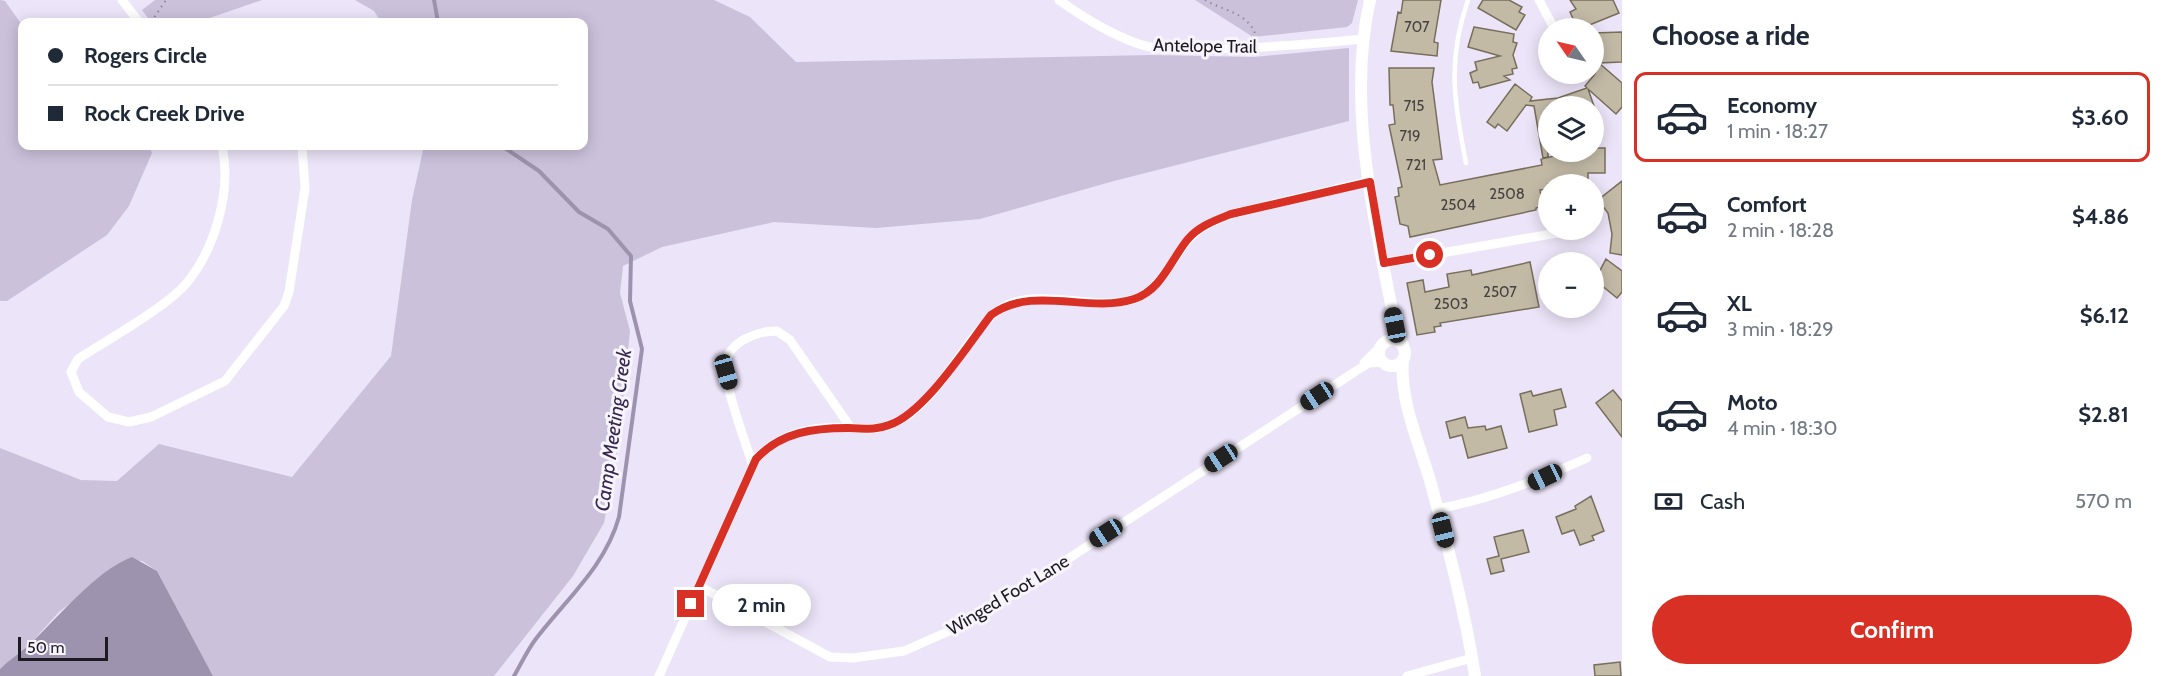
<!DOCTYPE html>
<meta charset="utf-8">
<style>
:root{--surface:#fff;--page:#f2f2f3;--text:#1f2937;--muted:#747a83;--line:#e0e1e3;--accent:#d93025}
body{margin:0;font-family:Cabin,sans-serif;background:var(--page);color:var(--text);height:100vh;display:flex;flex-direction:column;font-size:22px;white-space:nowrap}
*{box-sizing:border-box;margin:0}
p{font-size:20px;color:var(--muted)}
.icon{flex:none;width:33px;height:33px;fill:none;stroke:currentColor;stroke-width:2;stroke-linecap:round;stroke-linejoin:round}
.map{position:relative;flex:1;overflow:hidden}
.sheet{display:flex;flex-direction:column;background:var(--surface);width:540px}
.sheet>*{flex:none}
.top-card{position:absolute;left:18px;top:18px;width:570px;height:132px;border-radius:12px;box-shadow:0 3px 15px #0003;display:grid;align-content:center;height:132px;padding:0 30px;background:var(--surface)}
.needle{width:39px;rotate:304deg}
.controls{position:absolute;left:1538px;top:18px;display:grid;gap:12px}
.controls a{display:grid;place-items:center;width:66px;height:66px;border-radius:50%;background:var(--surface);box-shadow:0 3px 15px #0003;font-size:30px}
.scale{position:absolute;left:18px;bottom:15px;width:90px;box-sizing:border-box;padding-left:6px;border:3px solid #1d1a21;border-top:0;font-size:16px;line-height:21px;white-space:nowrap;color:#1d1a21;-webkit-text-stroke:4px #f7f4fc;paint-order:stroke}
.end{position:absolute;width:27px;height:27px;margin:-14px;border:8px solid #d93025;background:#fff;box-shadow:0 0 0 3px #fff}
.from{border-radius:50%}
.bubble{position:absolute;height:42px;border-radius:21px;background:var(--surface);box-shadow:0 3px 15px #0003;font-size:20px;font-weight:700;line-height:42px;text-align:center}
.car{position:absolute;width:18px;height:36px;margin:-18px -9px;border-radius:8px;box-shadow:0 0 4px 2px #0007;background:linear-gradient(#222 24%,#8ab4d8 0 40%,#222 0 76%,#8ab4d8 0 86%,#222 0)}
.top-card b{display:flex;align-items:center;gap:21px;height:57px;font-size:22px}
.top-card b+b{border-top:2px solid var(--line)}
.top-card i{width:15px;height:15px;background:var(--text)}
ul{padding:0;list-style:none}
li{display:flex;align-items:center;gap:18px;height:90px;margin:0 12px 9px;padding:0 18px;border:3px solid transparent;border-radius:12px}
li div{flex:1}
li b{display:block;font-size:22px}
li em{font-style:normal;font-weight:700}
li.active{border-color:var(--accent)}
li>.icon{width:54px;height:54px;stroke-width:1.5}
h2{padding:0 30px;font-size:27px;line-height:72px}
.pay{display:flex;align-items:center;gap:15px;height:66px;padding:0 30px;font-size:22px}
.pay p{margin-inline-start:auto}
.primary-button{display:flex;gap:12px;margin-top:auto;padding:12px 30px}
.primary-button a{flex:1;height:69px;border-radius:36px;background:var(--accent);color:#fff;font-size:24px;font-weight:700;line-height:69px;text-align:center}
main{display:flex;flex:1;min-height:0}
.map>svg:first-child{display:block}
.green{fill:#cbc1db}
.water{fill:#9e93ae}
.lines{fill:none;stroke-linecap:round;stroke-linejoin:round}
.stream{stroke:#9e93ae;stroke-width:4}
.building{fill:#c3baa6;stroke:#776e5c;stroke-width:1.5}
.path{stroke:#8f8997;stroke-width:2;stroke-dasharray:1.5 4.5;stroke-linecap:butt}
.service{stroke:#fff;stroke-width:4.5}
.minor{stroke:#fff;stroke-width:9}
.tertiary{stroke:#fff;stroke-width:12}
.route{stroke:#d93025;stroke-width:8}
.labels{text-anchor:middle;stroke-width:6;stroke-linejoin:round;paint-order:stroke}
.number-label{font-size:15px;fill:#464242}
.street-label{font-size:18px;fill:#1d1a21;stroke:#f7f4fc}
.water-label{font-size:20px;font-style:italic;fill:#38274e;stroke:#f7f4fc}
</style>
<main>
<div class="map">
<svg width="1622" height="676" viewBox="0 0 1622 676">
<rect width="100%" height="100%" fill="#ece4f8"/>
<!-- green -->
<path class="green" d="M 0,0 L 5,1 L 22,25 L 22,146 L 149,146 L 152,153 L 129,206 L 107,235 L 7,301 L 0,301 Z
M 155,0 L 262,0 L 198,22 L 151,22 L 142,10 Z
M 355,0 L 714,0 L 750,17 L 796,62 L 1152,55 L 1254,57 L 1349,48 L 1349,121 L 1114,181 L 980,219 L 876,228 L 774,222 L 662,247 L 623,266 L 620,293 L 630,331 L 619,441 L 604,523 L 573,576 L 494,676 L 213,676 L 157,571 L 142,561 L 125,560 L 59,612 L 30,644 L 0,669 L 0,448 L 81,480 L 117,481 L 159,444 L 292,477 L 391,356 L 412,200 L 424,146 L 584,146 L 584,22 L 381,22 L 374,11 Z
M 1195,0 L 1358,0 L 1352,23 L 1347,27 L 1253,37 Z"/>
<!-- water -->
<path class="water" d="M 132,557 L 157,571 L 213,676 L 0,676 L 0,669 C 9,660 20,653 29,645 C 58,618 95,571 132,557 Z"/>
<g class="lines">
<!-- stream -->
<path class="stream" d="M 434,0 L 438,22
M 502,146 L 539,171 L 579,212 L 608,229 L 631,256 L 630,301 L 642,349 L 619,517 C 605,567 566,599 535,640 C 527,651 521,664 514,676"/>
</g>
<!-- building -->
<path class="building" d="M 1403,0 L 1441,0 L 1434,42 L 1438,43 L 1437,56 L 1391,51 L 1398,12 L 1401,13 Z
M 1483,0 L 1509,0 L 1522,7 L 1519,12 L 1525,15 L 1516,30 L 1478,8 Z
M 1570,0 L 1613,0 L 1619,13 L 1582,28 L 1580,23 L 1576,25 L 1570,12 L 1576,9 Z
M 1474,27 L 1514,34 L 1513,42 L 1517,43 L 1513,55 L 1517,68 L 1512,69 L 1513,74 L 1504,76 L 1510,80 L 1480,88 L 1478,82 L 1473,83 L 1470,73 L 1477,70 L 1475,62 L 1500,56 L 1468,47 Z
M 1622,32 L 1622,62 L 1599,63 L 1622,83 L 1622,107 L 1616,114 L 1588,89 L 1594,106 L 1548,106 L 1548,157 L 1543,158 L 1534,106 L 1526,105 L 1507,131 L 1498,124 L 1495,128 L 1487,122 L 1515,84 L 1532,97 L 1530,101 L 1558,98 L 1587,88 L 1585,86 L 1595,74 L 1594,33 Z
M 1389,68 L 1434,68 L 1432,82 L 1442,159 L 1433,160 L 1440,185 L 1542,165 L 1541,159 L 1572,152 L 1593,152 L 1593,148 L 1605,148 L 1605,173 L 1588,173 L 1588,184 L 1548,184 L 1548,189 L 1540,190 L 1543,206 L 1536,208 L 1536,210 L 1410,237 L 1408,226 L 1400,224 L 1395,197 L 1399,196 L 1398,188 L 1402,187 L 1389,125 L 1395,124 L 1393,105 L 1390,105 Z
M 1622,181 L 1622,255 L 1610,253 L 1612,234 L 1608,213 L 1598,200 Z
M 1606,259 L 1622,271 L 1622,292 L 1617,298 L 1595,280 Z
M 1530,262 L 1539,307 L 1440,323 L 1441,326 L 1434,327 L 1435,332 L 1417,335 L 1407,283 L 1423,280 L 1425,292 L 1449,287 L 1447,274 L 1471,270 L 1472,275 Z
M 1561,389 L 1566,407 L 1554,410 L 1557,425 L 1529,432 L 1520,394 L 1531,391 L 1533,396 Z
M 1613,390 L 1622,401 L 1622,437 L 1596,403 Z
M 1465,417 L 1468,428 L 1485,426 L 1486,430 L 1501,426 L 1507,448 L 1468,458 L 1462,435 L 1450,438 L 1446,422 Z
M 1591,496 L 1604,531 L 1592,536 L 1594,540 L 1580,545 L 1574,530 L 1562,534 L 1556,517 L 1576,509 L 1575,506 Z
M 1523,530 L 1529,552 L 1501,559 L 1504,571 L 1491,574 L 1487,559 L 1499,556 L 1494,537 Z
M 1620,662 L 1621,676 L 1595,676 L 1594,665 Z"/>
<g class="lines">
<!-- path -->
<path class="path" d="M 1205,0 C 1224,11 1249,13 1256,36
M 151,22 L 166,0"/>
<!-- service -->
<path class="service" d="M 1466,163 C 1454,102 1447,60 1468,0"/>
<!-- minor -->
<path class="minor" d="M 122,0 L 139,22
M 1059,0 C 1084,18 1110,34 1139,44 C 1162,52 1189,49 1212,49 C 1263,48 1313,44 1363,39
M 1539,0 L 1554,28
M 222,146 C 232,191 215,250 185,285 C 163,309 107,340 78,359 L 71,372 L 79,392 L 108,417 L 129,422 L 151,417 L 225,381 L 284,306 L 289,292 L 305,188 L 302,146
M 1384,263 L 1569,231
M 1364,363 L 1381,346
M 753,466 C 746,443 723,384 726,363 C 729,341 758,331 777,331 L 790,340 L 851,428
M 1437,509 C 1491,499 1538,480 1587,458
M 699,586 L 830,657 L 853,658 L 904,651 L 956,628 L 1031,583 L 1356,371 L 1369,363 L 1383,362
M 659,676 L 756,459 C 781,432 816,425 852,428 C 866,430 878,430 892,424 C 928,409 951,366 975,335 C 983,326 989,316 1000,309 C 1036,285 1094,312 1134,299 C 1162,289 1171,259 1189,239 C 1200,226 1217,220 1231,214 L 1370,181
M 1407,676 L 1472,658"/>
<!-- tertiary -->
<path class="tertiary" d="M 1370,0 C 1346,106 1375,220 1395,325 L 1403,345
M1379 353a13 13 0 1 1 26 0a13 13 0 1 1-26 0Z
M 1403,359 C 1399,400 1420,445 1431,484 C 1448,547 1465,611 1475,676"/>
</g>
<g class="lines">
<!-- route -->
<path class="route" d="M 691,604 L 756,459 C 781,432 813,428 848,428 C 863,428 874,431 889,425 C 925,413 967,346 991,315 C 1034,284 1087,314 1134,299 C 1162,290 1171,259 1188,239 C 1199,226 1216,220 1231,214 L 1370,182 L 1384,263 L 1430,255"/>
</g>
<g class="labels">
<!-- number labels -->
<g class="number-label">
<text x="1417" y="32">707</text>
<text x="1414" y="111">715</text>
<text x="1410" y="141">719</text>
<text x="1416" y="170">721</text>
<text x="1507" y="199">2508</text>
<text x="1458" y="210">2504</text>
<text x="1500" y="297">2507</text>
<text x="1451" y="309">2503</text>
</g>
<!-- street labels -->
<g class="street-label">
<text transform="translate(1205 46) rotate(1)" y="6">Antelope Trail</text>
<text transform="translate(1008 595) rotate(-31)" y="6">Winged Foot Lane</text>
</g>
<!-- water labels -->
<g class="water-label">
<text transform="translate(613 430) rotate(-82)" y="7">Camp Meeting Creek</text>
</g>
</g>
</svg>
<div class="controls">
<a><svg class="needle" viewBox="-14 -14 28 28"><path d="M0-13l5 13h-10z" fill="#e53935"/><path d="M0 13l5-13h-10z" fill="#747a83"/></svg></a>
<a><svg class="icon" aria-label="layers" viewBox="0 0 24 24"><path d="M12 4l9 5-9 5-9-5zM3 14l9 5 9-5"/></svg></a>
<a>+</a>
<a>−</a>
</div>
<div class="scale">50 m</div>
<i class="end from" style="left:1430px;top:255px"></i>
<i class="end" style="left:691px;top:604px"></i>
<div class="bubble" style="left:712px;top:584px;width:99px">2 min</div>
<i class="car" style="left:1395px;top:325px;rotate:349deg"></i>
<i class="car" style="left:726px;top:372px;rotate:164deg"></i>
<i class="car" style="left:1317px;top:396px;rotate:237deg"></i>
<i class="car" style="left:1221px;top:458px;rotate:237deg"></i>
<i class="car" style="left:1545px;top:477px;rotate:245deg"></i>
<i class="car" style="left:1443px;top:530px;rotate:166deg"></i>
<i class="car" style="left:1106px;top:533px;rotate:237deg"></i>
<div class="top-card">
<b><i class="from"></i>Rogers Circle</b>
<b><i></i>Rock Creek Drive</b>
</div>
</div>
<section class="sheet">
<h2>Choose a ride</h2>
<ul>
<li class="active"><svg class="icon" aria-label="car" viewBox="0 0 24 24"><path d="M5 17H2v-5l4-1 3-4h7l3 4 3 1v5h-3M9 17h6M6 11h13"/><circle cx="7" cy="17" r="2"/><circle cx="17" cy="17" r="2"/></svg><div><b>Economy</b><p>1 min · 18:27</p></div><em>$3.60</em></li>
<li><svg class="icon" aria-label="car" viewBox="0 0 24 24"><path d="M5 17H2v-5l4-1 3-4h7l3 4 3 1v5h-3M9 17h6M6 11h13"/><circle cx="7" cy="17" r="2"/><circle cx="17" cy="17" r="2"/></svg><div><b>Comfort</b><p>2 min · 18:28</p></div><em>$4.86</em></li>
<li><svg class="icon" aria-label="car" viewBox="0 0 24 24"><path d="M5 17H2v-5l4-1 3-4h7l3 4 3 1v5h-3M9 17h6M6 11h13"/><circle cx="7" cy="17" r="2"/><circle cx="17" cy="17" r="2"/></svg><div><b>XL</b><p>3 min · 18:29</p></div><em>$6.12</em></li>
<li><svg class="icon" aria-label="car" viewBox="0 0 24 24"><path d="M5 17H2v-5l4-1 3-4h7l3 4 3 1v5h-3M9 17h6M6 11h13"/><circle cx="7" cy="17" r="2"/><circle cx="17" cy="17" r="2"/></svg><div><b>Moto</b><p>4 min · 18:30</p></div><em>$2.81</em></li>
</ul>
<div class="pay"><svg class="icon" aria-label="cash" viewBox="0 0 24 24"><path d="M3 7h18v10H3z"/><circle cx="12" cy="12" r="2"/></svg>Cash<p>570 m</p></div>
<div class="primary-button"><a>Confirm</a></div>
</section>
</main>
